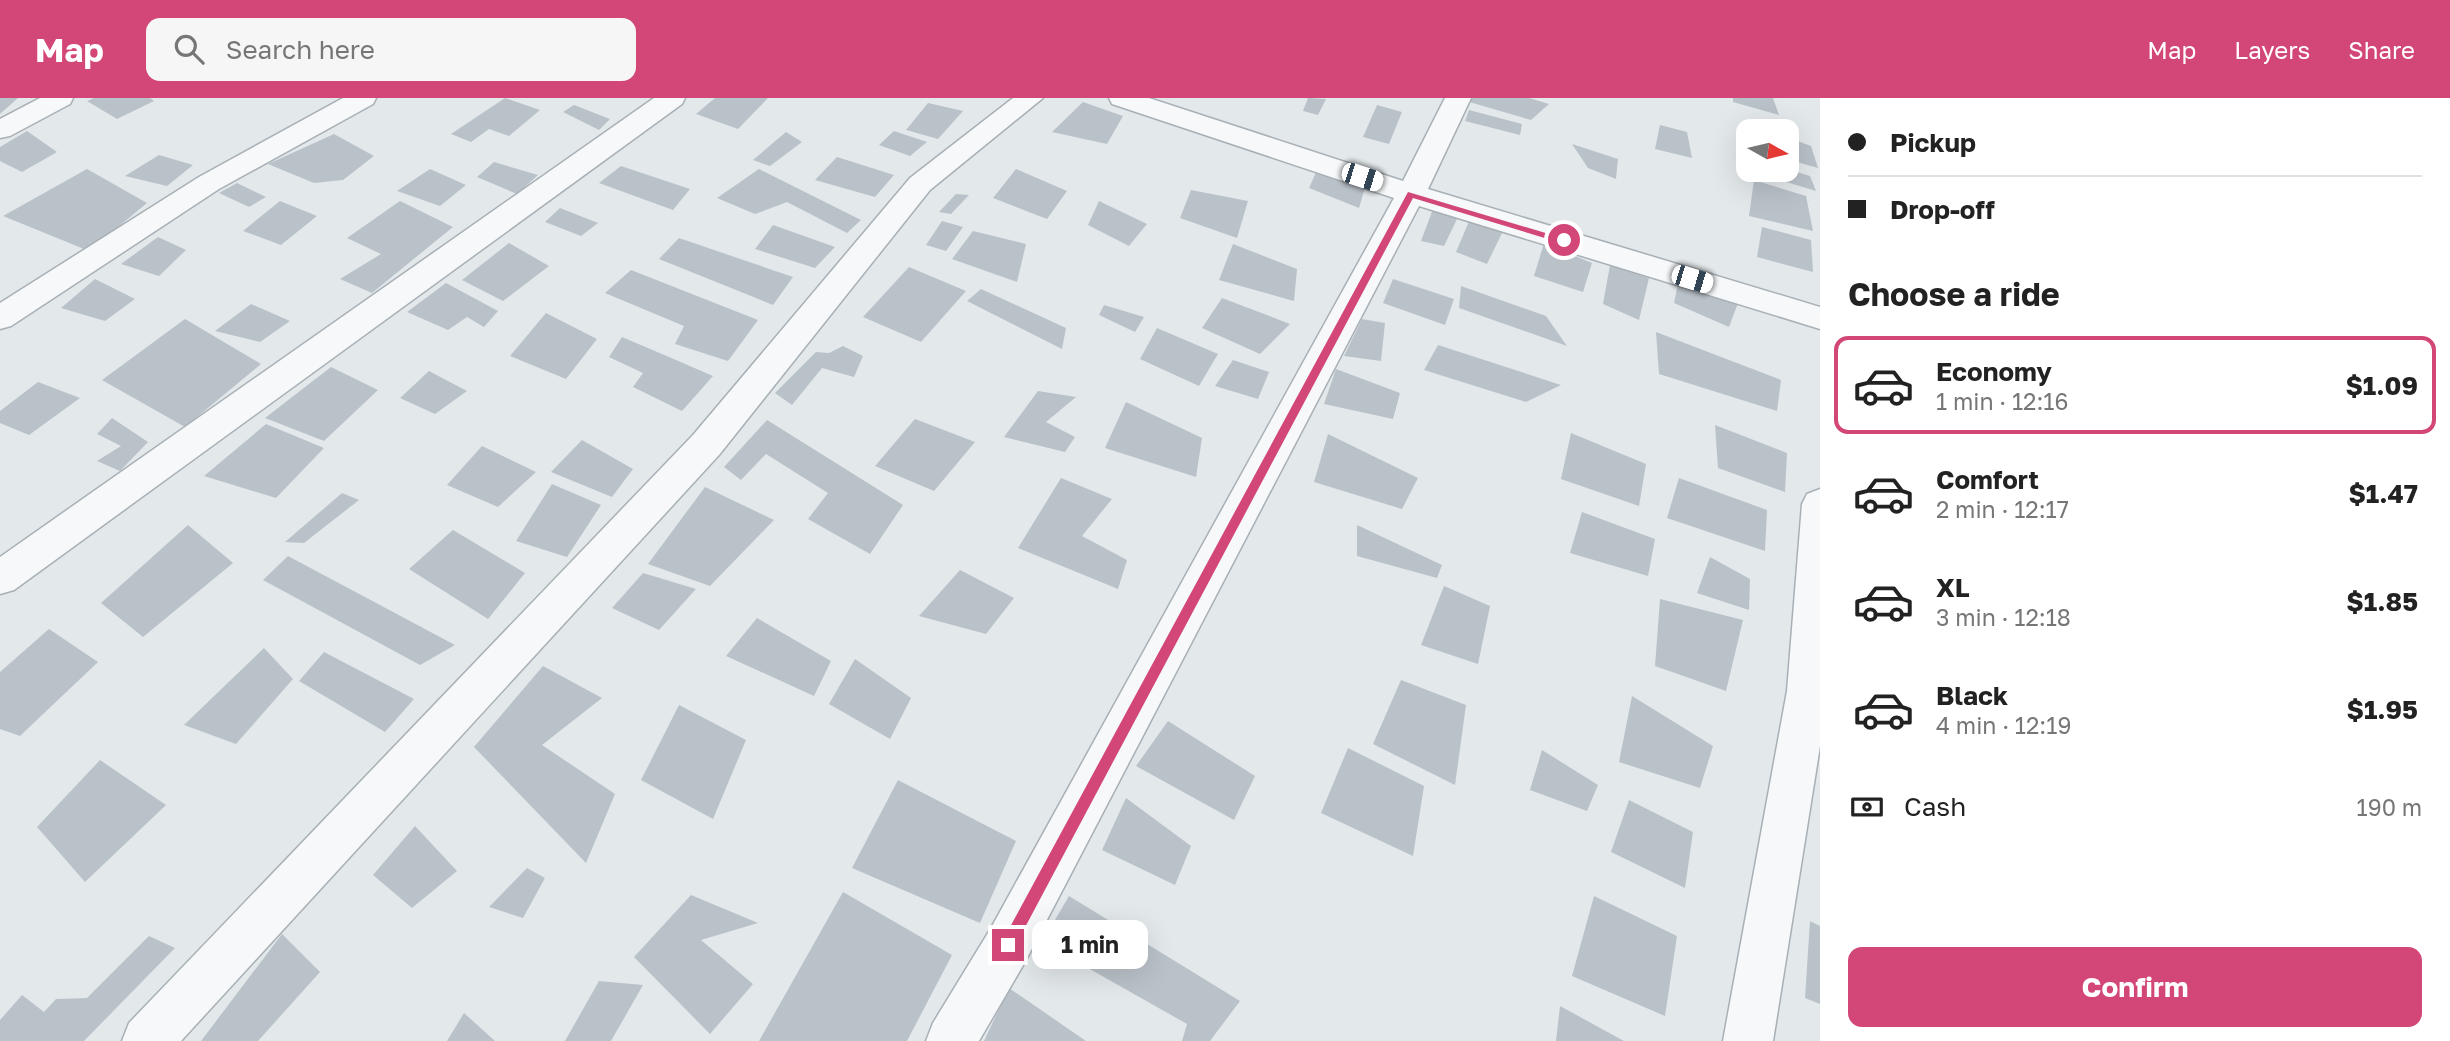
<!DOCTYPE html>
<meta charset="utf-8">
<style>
:root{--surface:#fff;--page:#f6f6f6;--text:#222;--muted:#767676;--line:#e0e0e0;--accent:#d24777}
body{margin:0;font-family:"Golos Text",sans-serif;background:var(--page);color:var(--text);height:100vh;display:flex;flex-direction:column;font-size:26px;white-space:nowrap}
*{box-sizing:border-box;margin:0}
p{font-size:23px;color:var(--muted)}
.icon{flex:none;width:38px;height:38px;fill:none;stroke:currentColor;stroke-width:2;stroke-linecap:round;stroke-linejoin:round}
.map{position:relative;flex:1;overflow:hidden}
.side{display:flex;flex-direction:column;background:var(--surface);width:630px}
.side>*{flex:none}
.top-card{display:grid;align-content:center;height:154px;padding:0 28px;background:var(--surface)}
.needle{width:46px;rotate:98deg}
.fabs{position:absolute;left:1736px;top:21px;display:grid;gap:14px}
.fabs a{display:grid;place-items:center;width:63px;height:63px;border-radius:14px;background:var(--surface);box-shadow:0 7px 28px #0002;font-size:35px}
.end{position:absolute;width:32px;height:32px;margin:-16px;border:9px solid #d24777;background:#fff;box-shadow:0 0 0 4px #fff}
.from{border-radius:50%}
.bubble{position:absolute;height:49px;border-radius:14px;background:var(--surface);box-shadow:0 7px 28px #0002;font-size:23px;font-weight:700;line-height:49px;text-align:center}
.car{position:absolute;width:21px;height:42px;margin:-21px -10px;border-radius:9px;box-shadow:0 0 5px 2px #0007;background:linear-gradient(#fff 24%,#345 0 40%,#fff 0 76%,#345 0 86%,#fff 0)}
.top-card b{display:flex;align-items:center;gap:24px;height:66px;font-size:26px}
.top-card b+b{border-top:2px solid var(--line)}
.top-card i{width:18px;height:18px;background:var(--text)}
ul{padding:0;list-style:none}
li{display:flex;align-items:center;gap:21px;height:98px;margin:0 14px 10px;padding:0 14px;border:4px solid transparent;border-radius:14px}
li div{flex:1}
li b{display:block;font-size:26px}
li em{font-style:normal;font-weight:700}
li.current{border-color:var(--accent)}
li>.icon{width:63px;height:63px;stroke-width:1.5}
h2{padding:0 28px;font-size:32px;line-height:84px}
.pay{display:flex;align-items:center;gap:18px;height:77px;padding:0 28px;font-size:26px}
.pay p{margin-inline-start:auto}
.action{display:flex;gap:14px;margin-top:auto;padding:14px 28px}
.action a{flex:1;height:80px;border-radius:14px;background:var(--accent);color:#fff;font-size:28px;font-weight:700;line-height:80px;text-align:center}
header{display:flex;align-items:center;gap:42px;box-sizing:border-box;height:98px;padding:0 35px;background:var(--accent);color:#fff}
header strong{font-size:33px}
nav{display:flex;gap:38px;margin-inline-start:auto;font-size:24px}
.search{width:490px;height:63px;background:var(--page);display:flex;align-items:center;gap:18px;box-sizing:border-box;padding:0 24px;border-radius:14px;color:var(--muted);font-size:26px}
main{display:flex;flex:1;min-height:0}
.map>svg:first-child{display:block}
.building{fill:#bac2c9}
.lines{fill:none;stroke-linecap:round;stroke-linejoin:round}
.minor-casing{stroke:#a8b0b6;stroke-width:3}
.minor{fill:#f6f8f9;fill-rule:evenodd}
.route{fill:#d24777}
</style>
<header>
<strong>Map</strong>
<div class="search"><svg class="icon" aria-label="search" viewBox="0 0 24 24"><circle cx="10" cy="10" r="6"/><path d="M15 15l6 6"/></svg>Search here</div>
<nav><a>Map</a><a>Layers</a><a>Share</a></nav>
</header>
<main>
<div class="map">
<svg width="1820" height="943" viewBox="0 0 1820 943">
<rect width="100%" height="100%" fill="#e3e8eb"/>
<!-- building -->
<path class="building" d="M 0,0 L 18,0 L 0,16 Z
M 94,0 L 150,0 L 154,3 L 117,21 L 87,3 Z
M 505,0 L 540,12 L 509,38 L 489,31 L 471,44 L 451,36 Z
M 715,0 L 768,0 L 738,31 L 696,16 Z
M 1308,0 L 1326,1 L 1318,17 L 1303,13 Z
M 1468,0 L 1529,0 L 1549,6 L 1531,22 L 1466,3 Z
M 1733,0 L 1773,0 L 1779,17 L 1733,4 Z
M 1083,4 L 1123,18 L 1107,46 L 1052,34 Z
M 928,5 L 963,13 L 938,41 L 906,32 Z
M 574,7 L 610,21 L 599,32 L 563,14 Z
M 1377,7 L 1402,14 L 1389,46 L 1363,39 Z
M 1469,12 L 1522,26 L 1520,37 L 1465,23 Z
M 1660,27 L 1687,34 L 1692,60 L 1655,51 Z
M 27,33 L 57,54 L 22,74 L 0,63 L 0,49 Z
M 894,33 L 927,44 L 910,58 L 879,47 Z
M 786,34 L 802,44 L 770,68 L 753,62 Z
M 334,36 L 374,58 L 343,82 L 314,85 L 268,66 Z
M 1787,39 L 1811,48 L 1818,70 L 1787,61 Z
M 1572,46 L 1618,61 L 1616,81 L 1588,70 Z
M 159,57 L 193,67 L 167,88 L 125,78 Z
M 837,59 L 894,77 L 875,99 L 815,82 Z
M 494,64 L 538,77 L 517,96 L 477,79 Z
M 621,68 L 690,91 L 673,112 L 599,85 Z
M 87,71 L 147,105 L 89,153 L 3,118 Z
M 430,71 L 466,87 L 440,108 L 397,93 Z
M 759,71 L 861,122 L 847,135 L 787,104 L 755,116 L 717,100 Z
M 1016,71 L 1067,93 L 1047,121 L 993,100 Z
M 1787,71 L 1810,78 L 1816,93 L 1760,76 L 1761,72 Z
M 1317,72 L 1366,86 L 1359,110 L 1309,90 Z
M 1754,82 L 1806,98 L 1813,133 L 1749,118 Z
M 237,85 L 266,99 L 249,109 L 219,95 Z
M 1191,92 L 1248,103 L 1237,140 L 1180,120 Z
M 956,96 L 969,97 L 951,116 L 939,114 Z
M 280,103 L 317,118 L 281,147 L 243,133 Z
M 400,103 L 453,129 L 372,195 L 340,181 L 381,156 L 347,140 Z
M 1099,103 L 1147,126 L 1129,148 L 1088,127 Z
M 560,110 L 598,125 L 581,138 L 545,124 Z
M 1433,111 L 1458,119 L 1444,148 L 1421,143 Z
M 1470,121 L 1503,133 L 1487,166 L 1456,154 Z
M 942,123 L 963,129 L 946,153 L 926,147 Z
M 773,127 L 835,149 L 815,170 L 755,151 Z
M 1762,129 L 1811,142 L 1813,174 L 1757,159 Z
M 973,133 L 1026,146 L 1017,184 L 952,161 Z
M 158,139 L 186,152 L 159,178 L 121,166 Z
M 679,140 L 793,179 L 773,207 L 659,161 Z
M 509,145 L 549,168 L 503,203 L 462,182 Z
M 1544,145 L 1592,165 L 1583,194 L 1534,178 Z
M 1233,146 L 1297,171 L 1294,203 L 1219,182 Z
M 1610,167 L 1649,180 L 1639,222 L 1603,206 Z
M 909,169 L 966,193 L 921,244 L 863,219 Z
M 631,172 L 758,222 L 728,263 L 675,246 L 684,228 L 605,195 Z
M 95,181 L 135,201 L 105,223 L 61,210 Z
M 1393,181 L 1454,201 L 1445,227 L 1383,205 Z
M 446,185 L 498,213 L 484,229 L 467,219 L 448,232 L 407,214 Z
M 1678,186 L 1738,205 L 1729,229 L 1674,205 Z
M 1461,188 L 1546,218 L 1567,248 L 1459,210 Z
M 981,191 L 1066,230 L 1062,251 L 967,203 Z
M 1222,200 L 1290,226 L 1260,256 L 1202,230 Z
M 251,206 L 290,223 L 260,244 L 215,233 Z
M 1104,207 L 1144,219 L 1135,234 L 1099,217 Z
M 546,215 L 597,241 L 566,281 L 510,258 Z
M 185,221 L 261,266 L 185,329 L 102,282 Z
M 1362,221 L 1385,225 L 1381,263 L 1344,258 Z
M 1157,230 L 1218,256 L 1199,288 L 1140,261 Z
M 1656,234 L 1781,282 L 1777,313 L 1659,276 Z
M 622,239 L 662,256 L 713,278 L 682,313 L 633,289 L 643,275 L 609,259 Z
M 1438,247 L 1561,287 L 1526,304 L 1424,272 Z
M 843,248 L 863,258 L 854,279 L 822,270 L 792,307 L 775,295 L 816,254 L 829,255 Z
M 1233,262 L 1269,274 L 1258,301 L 1215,288 Z
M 331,269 L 378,292 L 324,343 L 265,320 Z
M 1336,271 L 1400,295 L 1393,321 L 1324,306 Z
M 429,273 L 467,293 L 435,316 L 400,300 Z
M 38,284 L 80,300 L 29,337 L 0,325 L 0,313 Z
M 1038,293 L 1076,299 L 1046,324 L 1075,339 L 1065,354 L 1004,339 Z
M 1126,304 L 1202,340 L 1196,379 L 1105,350 Z
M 112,320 L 148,344 L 120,373 L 97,363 L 121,348 L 97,336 Z
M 915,321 L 975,344 L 934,393 L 875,368 Z
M 767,322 L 903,407 L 870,456 L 808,421 L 828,395 L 766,356 L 741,382 L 724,369 Z
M 266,326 L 324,350 L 276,400 L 204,378 Z
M 1715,327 L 1787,355 L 1785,394 L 1718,370 Z
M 1571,335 L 1646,366 L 1639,408 L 1561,381 Z
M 1328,336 L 1418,380 L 1402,411 L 1314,384 Z
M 582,342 L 633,371 L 612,399 L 551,374 Z
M 482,348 L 536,374 L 498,409 L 447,387 Z
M 1061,380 L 1112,401 L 1082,438 L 1127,462 L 1118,491 L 1018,450 Z
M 1679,380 L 1767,412 L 1765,453 L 1667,420 Z
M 552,386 L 601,407 L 567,459 L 516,443 Z
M 705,389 L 774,422 L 710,488 L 648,466 Z
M 342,395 L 359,402 L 304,445 L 285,444 Z
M 1582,414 L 1655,441 L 1648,478 L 1570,455 Z
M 188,427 L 233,465 L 143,539 L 101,505 Z
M 1357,427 L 1442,467 L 1437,480 L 1357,458 Z
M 453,432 L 525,475 L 488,521 L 409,471 Z
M 288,458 L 455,547 L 420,567 L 263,482 Z
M 1710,459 L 1750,481 L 1749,512 L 1697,495 Z
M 960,472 L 1014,500 L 986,536 L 919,518 Z
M 643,475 L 696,491 L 659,532 L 612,510 Z
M 1444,488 L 1490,508 L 1478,566 L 1421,547 Z
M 1660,501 L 1743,522 L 1726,593 L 1655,568 Z
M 757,520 L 831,563 L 814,598 L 726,558 Z
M 49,531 L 98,564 L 20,638 L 0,631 L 0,574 Z
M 264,550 L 293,581 L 236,646 L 184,627 Z
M 324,554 L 414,601 L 385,634 L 299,583 Z
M 855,561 L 911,600 L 890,641 L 829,606 Z
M 543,568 L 602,600 L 542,647 L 615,696 L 586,765 L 474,649 Z
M 1401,582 L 1466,607 L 1455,687 L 1373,646 Z
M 1632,598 L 1713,648 L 1700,690 L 1619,664 Z
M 679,607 L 746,642 L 713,721 L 641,682 Z
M 1168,623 L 1255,678 L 1234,722 L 1136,668 Z
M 1348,650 L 1424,688 L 1413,758 L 1321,715 Z
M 1542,652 L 1598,687 L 1587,713 L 1530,692 Z
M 100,662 L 166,707 L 85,784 L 37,729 Z
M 898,682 L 1016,743 L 980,825 L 852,770 Z
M 1126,700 L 1191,748 L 1175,787 L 1102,752 Z
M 1629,702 L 1693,734 L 1685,790 L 1611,754 Z
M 415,728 L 457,773 L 412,810 L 373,777 Z
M 527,770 L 545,780 L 523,820 L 489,809 Z
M 843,794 L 952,857 L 907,943 L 759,943 Z
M 691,797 L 758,825 L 701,842 L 753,886 L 710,936 L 634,859 Z
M 1069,798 L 1240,903 L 1210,943 L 1182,943 L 1187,926 L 1042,844 Z
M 1594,798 L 1677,838 L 1665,918 L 1572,878 Z
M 1810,823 L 1820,828 L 1820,906 L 1805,900 Z
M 282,836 L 320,874 L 258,943 L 201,943 Z
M 149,838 L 175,850 L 84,943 L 0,943 L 0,922 L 22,897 L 44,914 L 56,901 L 87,900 Z
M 599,883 L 643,887 L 611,943 L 565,943 Z
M 1009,890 L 1086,943 L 984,943 Z
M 1560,908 L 1624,943 L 1556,943 Z
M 464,915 L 495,943 L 447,943 Z"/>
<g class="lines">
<!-- minor casing -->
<g class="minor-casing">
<path id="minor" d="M 40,0 L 73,0 L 70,6 L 10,38 L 0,40 L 0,21 Z
M 343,0 L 376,0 L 373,6 L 219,91 L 11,228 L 0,231 L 0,205 L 199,79 Z
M 654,0 L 685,0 L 682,6 L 14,492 L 0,496 L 0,459 Z
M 1013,0 L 1043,0 L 930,92 L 719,357 L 181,943 L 122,943 L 129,925 L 693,337 L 910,80 Z
M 1109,0 L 1149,0 L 1403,83 L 1445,0 L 1471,0 L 1428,91 L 1820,209 L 1820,231 L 1419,108 L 1025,864 L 979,943 L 926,943 L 933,925 L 991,830 L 1394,100 L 1112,6 Z
M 1820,391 L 1820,648 L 1773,943 L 1723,943 L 1787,593 L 1802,406 L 1807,396 Z"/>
</g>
<!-- minor -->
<use href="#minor" class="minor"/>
</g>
<!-- route -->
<path class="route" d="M 1408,94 L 1569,142 L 1561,145 L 1413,100 L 1013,852 L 1003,852 L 1003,842 Z"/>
</svg>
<div class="fabs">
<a><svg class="needle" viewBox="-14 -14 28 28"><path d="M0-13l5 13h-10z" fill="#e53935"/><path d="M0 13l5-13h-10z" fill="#767676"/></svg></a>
</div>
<i class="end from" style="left:1564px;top:142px"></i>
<i class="end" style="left:1008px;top:847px"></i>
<div class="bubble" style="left:1032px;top:822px;width:116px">1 min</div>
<i class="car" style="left:1362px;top:79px;rotate:108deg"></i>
<i class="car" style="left:1692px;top:181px;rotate:107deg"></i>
</div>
<section class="side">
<div class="top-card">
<b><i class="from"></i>Pickup</b>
<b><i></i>Drop-off</b>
</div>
<h2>Choose a ride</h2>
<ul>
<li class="current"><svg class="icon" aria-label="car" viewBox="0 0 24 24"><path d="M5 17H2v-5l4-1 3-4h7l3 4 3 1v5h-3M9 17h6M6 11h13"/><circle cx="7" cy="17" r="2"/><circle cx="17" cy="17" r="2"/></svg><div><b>Economy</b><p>1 min · 12:16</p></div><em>$1.09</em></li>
<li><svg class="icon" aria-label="car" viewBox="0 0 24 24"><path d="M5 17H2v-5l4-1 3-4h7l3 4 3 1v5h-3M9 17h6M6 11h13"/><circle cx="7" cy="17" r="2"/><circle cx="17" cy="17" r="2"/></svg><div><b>Comfort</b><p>2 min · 12:17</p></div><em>$1.47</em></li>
<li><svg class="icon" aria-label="car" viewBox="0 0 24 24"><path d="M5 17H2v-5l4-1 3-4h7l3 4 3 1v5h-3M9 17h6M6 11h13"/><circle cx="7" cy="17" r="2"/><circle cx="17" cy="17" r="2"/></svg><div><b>XL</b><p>3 min · 12:18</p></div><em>$1.85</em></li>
<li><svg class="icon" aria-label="car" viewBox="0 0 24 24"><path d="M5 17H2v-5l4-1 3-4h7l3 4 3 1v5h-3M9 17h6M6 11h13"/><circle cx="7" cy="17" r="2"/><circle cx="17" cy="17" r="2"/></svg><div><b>Black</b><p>4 min · 12:19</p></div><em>$1.95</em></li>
</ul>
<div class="pay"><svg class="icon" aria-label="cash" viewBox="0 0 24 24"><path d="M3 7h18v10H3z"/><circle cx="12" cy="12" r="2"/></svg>Cash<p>190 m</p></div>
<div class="action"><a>Confirm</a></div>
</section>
</main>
